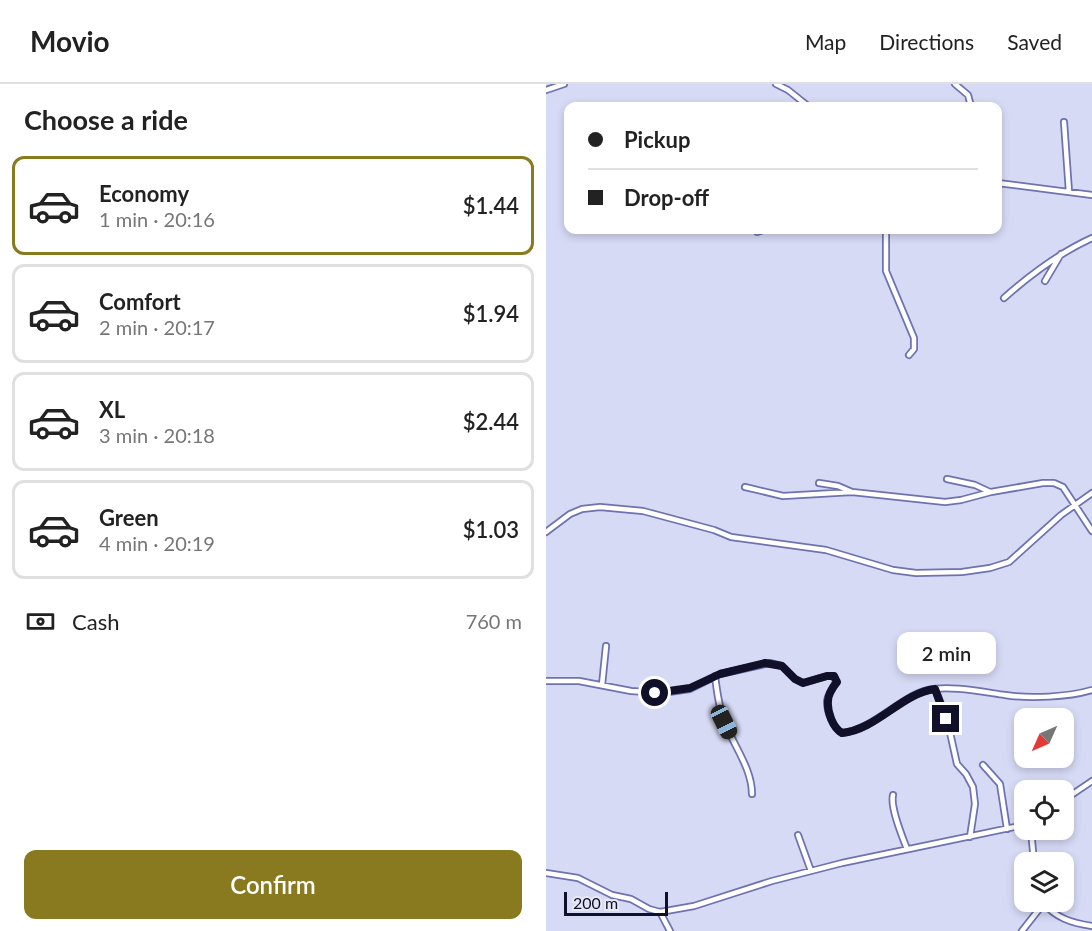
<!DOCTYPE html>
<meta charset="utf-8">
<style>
:root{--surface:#fff;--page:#f2f2f2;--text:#222;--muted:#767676;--line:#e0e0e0;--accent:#897a1f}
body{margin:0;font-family:Lato,sans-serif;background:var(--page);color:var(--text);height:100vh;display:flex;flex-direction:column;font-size:22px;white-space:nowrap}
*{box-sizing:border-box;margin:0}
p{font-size:20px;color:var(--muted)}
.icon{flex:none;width:33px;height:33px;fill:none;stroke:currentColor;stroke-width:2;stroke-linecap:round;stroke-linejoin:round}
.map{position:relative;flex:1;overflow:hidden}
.details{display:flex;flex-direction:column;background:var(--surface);width:546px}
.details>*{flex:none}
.banner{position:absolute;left:18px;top:18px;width:438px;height:132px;border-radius:12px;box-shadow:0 3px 9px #0003;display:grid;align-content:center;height:132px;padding:0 24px;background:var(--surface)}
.needle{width:39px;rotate:225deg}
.tools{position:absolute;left:468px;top:624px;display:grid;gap:12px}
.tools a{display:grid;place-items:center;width:60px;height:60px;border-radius:12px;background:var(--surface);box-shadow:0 3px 9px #0003;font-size:30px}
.scale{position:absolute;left:18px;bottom:15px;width:104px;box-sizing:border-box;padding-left:6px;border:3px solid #101028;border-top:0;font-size:16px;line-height:21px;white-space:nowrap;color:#101028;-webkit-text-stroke:4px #e7e9f6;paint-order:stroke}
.end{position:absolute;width:27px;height:27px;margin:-14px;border:8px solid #101028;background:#fff;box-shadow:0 0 0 3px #fff}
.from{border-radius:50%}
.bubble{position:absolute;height:42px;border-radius:12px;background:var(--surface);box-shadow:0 3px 9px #0003;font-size:20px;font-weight:600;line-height:42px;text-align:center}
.car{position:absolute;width:18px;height:36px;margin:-18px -9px;border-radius:8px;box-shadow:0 0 4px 2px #0007;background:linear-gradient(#222 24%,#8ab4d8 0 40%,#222 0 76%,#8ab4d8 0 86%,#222 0)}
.banner b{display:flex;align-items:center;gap:21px;height:57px;font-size:22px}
.banner b+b{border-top:2px solid var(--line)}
.banner i{width:15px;height:15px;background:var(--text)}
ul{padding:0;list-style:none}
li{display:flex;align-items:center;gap:18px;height:99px;margin:0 12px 9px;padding:0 12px;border:3px solid var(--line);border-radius:12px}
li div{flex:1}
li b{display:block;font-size:22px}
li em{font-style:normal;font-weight:600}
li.selected{border-color:var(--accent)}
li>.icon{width:54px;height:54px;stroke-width:1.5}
h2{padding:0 24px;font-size:27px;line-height:72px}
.pay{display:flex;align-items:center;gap:15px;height:66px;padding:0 24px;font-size:22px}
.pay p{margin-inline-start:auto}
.primary-button{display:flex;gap:12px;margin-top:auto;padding:12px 24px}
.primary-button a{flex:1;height:69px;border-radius:12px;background:var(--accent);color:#fff;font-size:24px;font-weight:600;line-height:69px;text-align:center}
header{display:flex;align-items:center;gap:36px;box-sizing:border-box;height:84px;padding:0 30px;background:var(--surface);border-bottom:2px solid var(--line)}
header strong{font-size:28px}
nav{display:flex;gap:33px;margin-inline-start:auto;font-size:21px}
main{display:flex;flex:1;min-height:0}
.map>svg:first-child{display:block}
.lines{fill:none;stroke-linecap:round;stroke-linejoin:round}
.minor-casing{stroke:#6e72af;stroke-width:8}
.minor{stroke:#fff;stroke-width:4.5}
.route{stroke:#101028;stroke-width:8}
</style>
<header>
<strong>Movio</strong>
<nav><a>Map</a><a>Directions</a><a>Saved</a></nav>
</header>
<main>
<section class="details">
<h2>Choose a ride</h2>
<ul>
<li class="selected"><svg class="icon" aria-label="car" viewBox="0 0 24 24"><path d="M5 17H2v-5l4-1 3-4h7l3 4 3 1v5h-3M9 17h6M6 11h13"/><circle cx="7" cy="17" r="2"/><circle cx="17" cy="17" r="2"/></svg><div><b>Economy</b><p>1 min · 20:16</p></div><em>$1.44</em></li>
<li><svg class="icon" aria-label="car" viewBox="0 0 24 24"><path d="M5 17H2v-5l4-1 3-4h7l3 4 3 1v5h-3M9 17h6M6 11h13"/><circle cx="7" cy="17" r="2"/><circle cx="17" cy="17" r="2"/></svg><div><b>Comfort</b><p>2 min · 20:17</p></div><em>$1.94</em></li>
<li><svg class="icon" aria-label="car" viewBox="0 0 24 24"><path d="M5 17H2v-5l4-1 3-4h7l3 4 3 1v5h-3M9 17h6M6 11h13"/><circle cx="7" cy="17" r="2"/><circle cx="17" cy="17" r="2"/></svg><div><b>XL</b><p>3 min · 20:18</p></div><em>$2.44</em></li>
<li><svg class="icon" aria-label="car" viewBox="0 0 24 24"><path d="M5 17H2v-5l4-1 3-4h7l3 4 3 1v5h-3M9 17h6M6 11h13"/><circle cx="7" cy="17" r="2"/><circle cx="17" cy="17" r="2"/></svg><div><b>Green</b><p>4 min · 20:19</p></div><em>$1.03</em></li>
</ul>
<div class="pay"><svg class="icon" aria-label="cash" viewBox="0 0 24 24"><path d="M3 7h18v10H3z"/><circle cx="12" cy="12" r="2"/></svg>Cash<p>760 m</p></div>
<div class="primary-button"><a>Confirm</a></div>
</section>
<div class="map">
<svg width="546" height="847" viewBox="0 0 546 847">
<rect width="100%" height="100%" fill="#d7daf5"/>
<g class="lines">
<!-- minor casing -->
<g class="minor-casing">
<path id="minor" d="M 230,0 L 242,6 L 262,22
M 409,0 L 422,11 L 425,22
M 0,6 L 18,0
M 518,38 L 523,108
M 452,99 L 546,111
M 340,146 L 340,187 L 368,254 L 368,265 L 363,271
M 211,148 L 217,146
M 499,197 L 515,170
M 458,214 C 485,190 513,169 546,154
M 401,395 L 429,401 L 444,408
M 273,399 L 292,402 L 306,408
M 199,403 L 237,412 L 306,408 L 399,418 L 415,416 L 445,408 L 497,399 L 508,399 L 517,403 L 546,447
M 0,448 L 24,430 L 36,425 L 54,423 L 97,427 L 168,446 L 185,453 L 280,466 L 347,486 L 370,489 L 416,488 L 444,484 L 463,478 L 515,431 L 546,409
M 169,592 C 171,608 173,624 179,639 C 188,662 206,685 206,710
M 0,597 L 33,597 L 85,607 L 116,609 L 144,605 L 174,590 L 224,579 L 236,582 L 249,595 L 257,599 L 281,592 L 288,592 L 290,598 C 287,603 282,610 281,617 C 281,628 287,644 296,649 C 327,646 355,612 382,606 C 403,601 437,608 459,611 C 484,615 522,613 546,606
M 56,601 L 60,562
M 389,605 L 401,635 L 411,680 L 420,690 L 427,703 L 429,720 L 424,753
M 437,681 L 454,700 L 461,745
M 347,711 C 344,723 356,752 361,765
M 518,716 L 546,697
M 485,746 L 488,778
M 252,751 L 265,787
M 0,789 L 32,794 L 66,811 L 85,815 L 103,825 L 114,828 L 148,822 L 226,797 L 296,779 L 478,741
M 497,818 C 509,834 526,839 546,842
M 114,828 L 124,847
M 476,847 L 498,819"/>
</g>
<!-- minor -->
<use href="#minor" class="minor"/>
</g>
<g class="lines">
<!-- route -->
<path class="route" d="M 109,609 L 144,604 L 174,590 L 219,579 L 236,582 L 249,595 L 257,599 L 281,592 L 288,592 L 291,598 C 287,603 282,610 282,617 C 281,628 287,644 296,649 C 330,646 356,609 389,605 L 400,635"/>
</g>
</svg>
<div class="tools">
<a><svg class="needle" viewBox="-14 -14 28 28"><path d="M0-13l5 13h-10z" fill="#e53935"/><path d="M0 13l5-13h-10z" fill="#767676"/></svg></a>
<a><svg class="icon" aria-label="locate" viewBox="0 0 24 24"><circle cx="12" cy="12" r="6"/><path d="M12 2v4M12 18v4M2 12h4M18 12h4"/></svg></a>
<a><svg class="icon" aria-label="layers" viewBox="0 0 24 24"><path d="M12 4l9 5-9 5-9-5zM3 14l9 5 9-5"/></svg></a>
</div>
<div class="scale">200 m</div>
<i class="end from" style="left:109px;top:609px"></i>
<i class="end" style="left:400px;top:635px"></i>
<div class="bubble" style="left:351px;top:548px;width:99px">2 min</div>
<i class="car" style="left:178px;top:638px;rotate:154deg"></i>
<div class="banner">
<b><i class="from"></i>Pickup</b>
<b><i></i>Drop-off</b>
</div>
</div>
</main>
